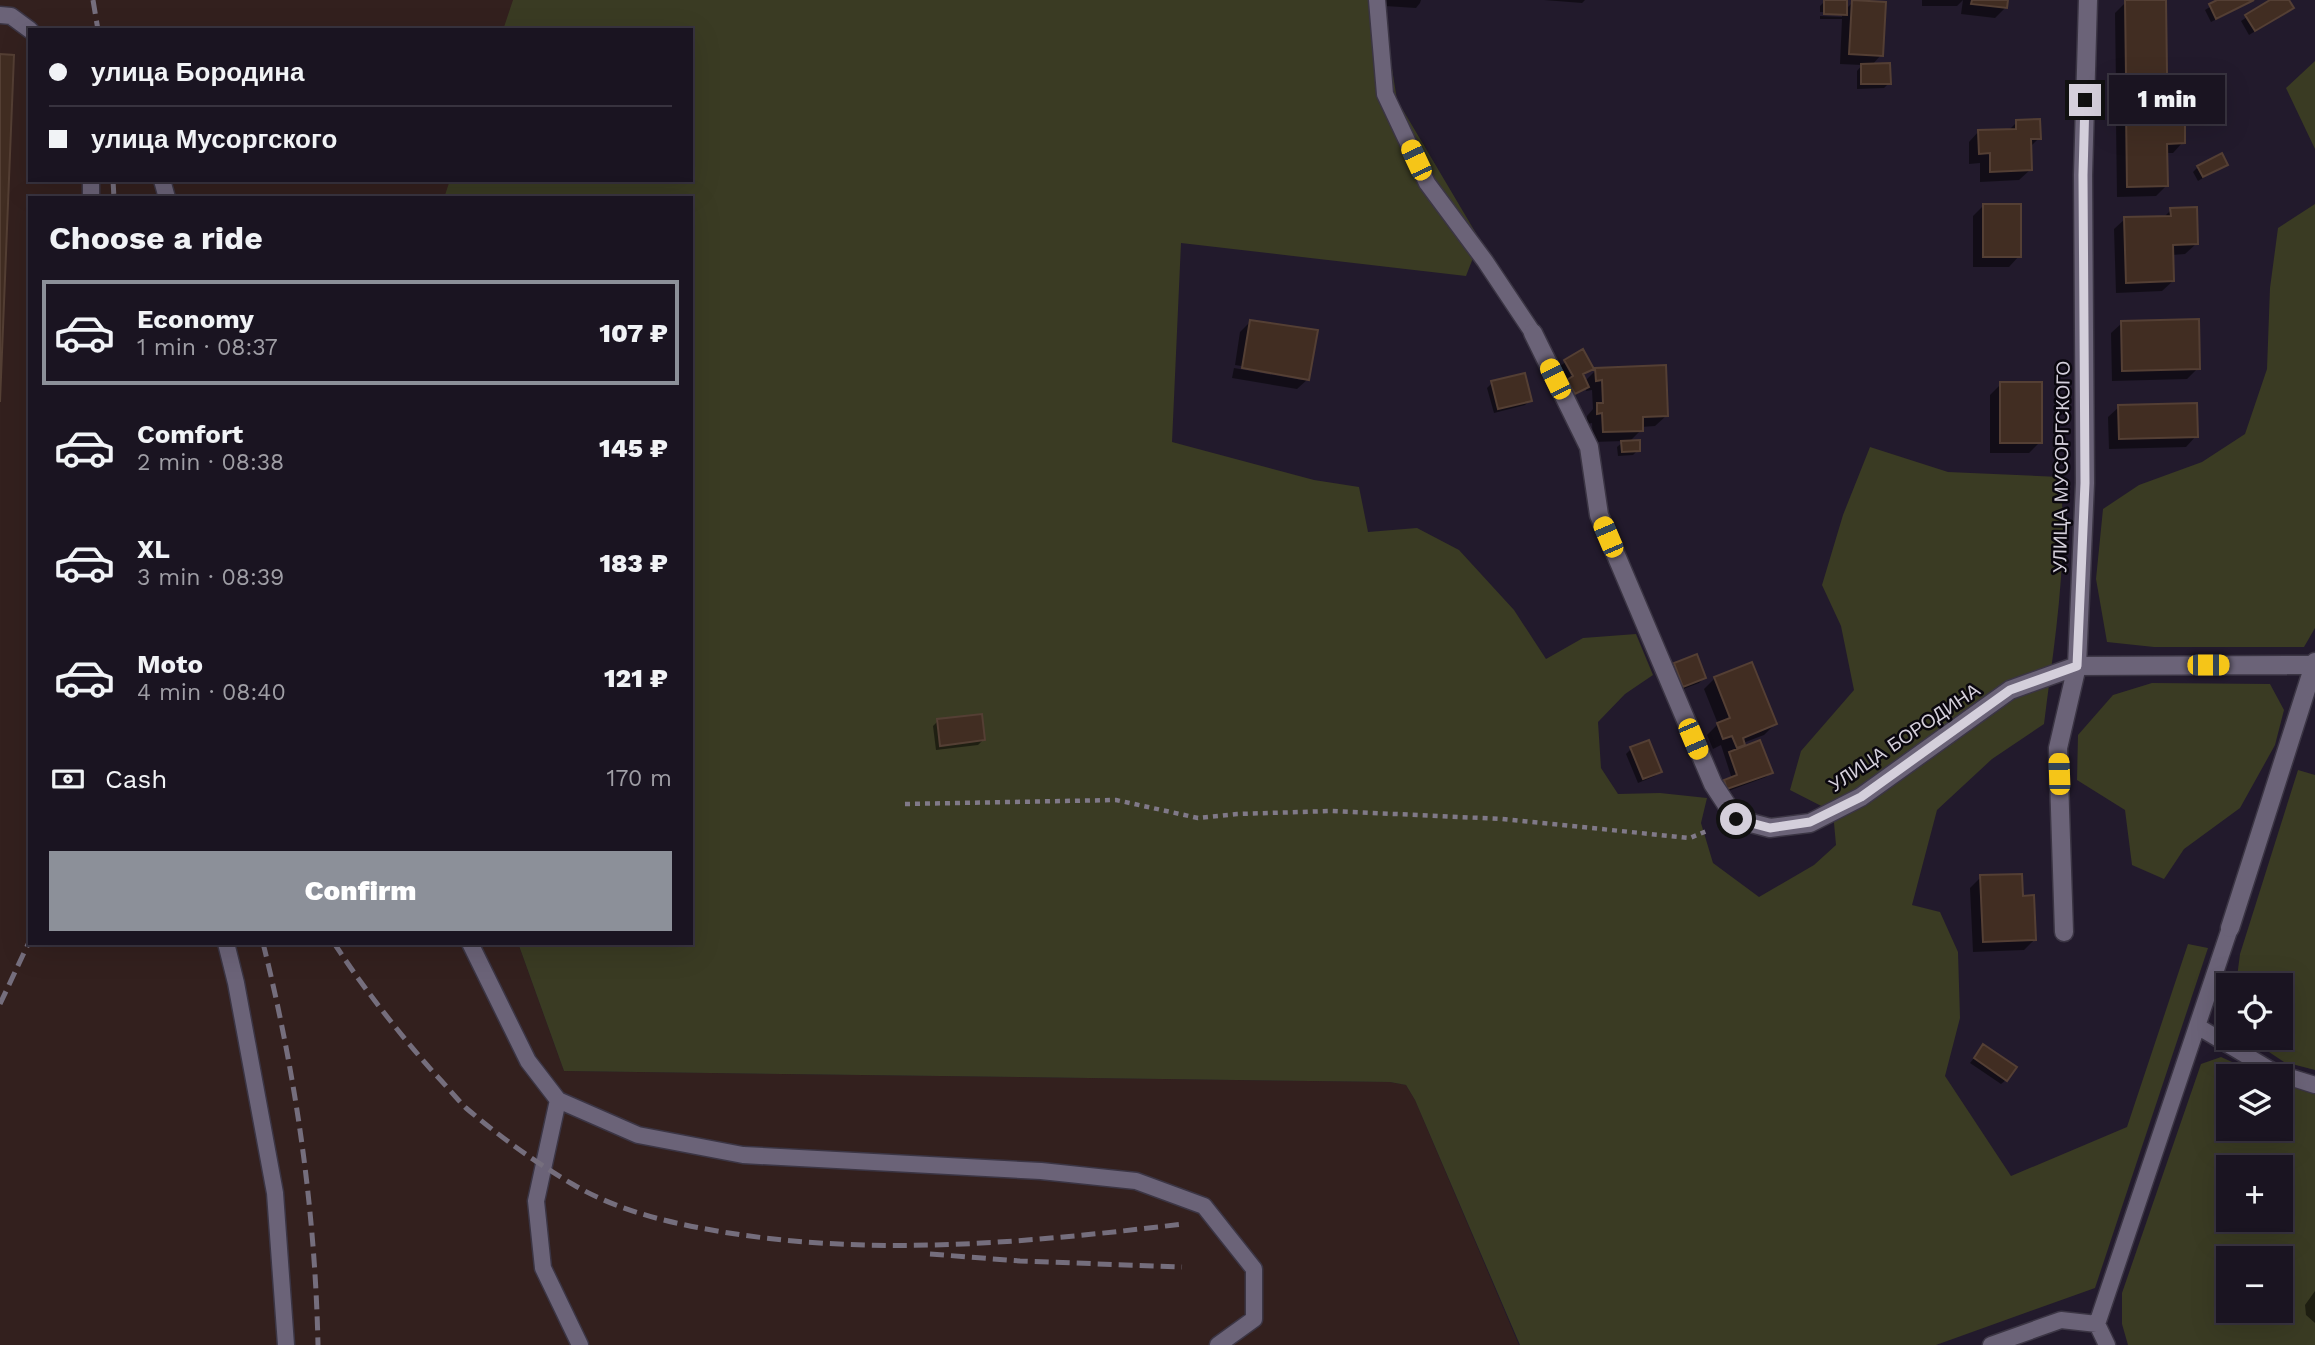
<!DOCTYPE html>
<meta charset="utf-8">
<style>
:root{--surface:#1a1421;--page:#27212e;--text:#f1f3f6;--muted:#9f9ea5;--line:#38333f;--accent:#8c9099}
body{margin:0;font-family:"Work Sans",sans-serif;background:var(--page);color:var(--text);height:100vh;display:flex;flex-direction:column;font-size:26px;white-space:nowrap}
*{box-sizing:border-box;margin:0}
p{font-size:23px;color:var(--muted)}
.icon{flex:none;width:38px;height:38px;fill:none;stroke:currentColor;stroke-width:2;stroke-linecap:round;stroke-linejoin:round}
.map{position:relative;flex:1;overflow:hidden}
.drawer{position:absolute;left:28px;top:196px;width:665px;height:749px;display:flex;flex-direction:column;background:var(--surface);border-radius:0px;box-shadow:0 7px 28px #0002,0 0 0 2px var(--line)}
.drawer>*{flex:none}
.banner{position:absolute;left:28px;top:28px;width:665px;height:154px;border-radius:0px;box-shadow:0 7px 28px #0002,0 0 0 2px var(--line);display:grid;align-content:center;height:154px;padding:0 21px;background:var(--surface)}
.tools{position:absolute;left:2216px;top:973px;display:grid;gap:14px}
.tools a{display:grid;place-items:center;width:77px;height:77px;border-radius:0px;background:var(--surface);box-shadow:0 7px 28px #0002,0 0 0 2px var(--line);font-size:35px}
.end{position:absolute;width:32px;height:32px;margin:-16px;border:9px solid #d4cfdb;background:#111;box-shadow:0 0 0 4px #111}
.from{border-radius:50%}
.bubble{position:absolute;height:49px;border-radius:0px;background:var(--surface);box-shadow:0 7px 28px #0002,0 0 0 2px var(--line);font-size:23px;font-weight:800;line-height:49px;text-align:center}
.car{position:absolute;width:21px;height:42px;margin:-21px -10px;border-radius:9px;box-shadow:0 0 5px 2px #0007;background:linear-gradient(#f5c518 24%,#345 0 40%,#f5c518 0 76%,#345 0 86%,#f5c518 0)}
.banner b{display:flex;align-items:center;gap:24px;height:66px;font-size:26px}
.banner b+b{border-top:2px solid var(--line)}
.banner i{width:18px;height:18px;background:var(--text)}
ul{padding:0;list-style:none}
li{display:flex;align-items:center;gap:21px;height:105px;margin:0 14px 10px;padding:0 7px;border:4px solid transparent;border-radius:0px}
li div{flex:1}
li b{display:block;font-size:26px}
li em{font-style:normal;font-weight:800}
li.active{border-color:var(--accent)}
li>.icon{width:63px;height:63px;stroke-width:1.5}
h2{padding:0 21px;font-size:32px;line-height:84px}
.pay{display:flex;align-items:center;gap:18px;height:77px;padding:0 21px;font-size:26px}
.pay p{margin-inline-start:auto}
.action{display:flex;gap:14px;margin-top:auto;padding:14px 21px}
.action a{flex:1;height:80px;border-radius:0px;background:var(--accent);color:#fff;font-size:28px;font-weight:800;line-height:80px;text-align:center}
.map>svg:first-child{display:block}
.industrial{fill:#33201e}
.green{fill:#3a3b23;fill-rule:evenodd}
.shadow{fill:#0007}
.building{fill:#412d22;stroke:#543f34;stroke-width:2}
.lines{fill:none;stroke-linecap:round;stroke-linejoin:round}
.service-casing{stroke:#3b3544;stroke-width:19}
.minor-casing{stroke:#3b3544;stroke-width:21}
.path{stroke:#807988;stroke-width:4.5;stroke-dasharray:5 5;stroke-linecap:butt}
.service{stroke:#6b6378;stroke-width:16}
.minor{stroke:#6b6378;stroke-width:18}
.rail{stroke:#756e7d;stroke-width:5;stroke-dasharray:14 7;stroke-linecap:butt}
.route{stroke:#d4cfdb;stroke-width:9}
.labels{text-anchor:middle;stroke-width:5;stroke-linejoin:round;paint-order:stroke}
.street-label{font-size:19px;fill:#d4cfdb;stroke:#0a070e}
</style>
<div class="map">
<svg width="2315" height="1345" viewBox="0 0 2315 1345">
<rect width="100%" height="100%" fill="#221a2c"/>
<!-- industrial -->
<path class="industrial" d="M 0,0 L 514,0 L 504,30 L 30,30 L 30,180 L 451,180 L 445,198 L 30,198 L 30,943 L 518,943 L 564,1071 L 1390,1082 L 1406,1085 L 1415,1100 L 1519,1345 L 0,1345 Z"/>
<!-- green -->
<path class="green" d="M 513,0 L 1385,0 L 1386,30 L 1397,100 L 1480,240 L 1466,276 L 1181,243 L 1172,442 L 1314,480 L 1359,487 L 1368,532 L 1417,528 L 1459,550 L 1514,610 L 1546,659 L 1583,638 L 1636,634 L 1653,675 L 1625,694 L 1598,722 L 1601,768 L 1618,794 L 1660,793 L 1707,798 L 1701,823 L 1713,863 L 1759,897 L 1814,865 L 1836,845 L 1833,812 L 1790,790 L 1801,751 L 1854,690 L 1841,626 L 1822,585 L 1843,515 L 1870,447 L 1948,472 L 2060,477 C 2069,558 2054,644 2044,724 L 1992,759 L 1937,810 L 1912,905 L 1940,912 L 1958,952 L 1960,1018 L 1945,1076 L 2011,1176 L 2127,1127 L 2188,944 L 2208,948 L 2095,1288 L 1936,1345 L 1520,1345 L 1415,1100 L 1406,1085 L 1390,1082 L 564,1071 L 518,943 L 691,943 L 691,198 L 444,198 L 450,180 L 691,180 L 691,30 L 503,30 Z
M 2315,61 L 2315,149 L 2286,88 Z
M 2315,204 L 2315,628 L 2304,647 L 2154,647 L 2107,642 L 2096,579 L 2103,509 L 2139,485 L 2202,462 L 2245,434 L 2267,369 L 2270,288 L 2278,228 Z
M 2152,683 L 2270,684 L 2284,710 L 2275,745 L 2240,808 L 2184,849 L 2164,879 L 2132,865 L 2125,810 L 2077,780 L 2078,735 L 2113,695 Z
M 2298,770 L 2315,775 L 2315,1070 L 2284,1062 L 2248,1038 L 2280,1038 L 2280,985 L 2236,985 L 2240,954 Z
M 2221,1057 L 2263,1076 L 2228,1076 L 2228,1129 L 2280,1129 L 2280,1081 L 2315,1091 L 2315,1345 L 2128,1345 L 2122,1324 L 2122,1293 L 2201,1064 ZM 2228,1167 L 2280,1167 L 2280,1220 L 2228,1220 ZM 2228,1258 L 2280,1258 L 2280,1311 L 2228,1311 Z"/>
<!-- shadow -->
<path class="shadow" d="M 1386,0 L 1421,0 L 1420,3 L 1416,8 L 1385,6 Z
M 1544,0 L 1585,0 L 1582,3 Z
M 1922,0 L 2006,0 L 2006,7 L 1995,18 L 1961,14 L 1963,0 L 1957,6 L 1922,6 Z
M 2136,0 L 2164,0 L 2165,73 L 2154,84 L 2116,85 L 2115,13 L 2126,2 Z
M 2221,0 L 2254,0 L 2211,22 L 2205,10 Z
M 2273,0 L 2287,0 L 2292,8 L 2249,35 L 2241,21 Z
M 1825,1 L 1845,10 L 1853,2 L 1881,55 L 1871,66 L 1889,83 L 1884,88 L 1857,89 L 1857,71 L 1862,65 L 1840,64 L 1842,19 L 1820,19 L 1820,16 L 1842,17 L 1842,13 L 1820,12 L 1820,6 Z
M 2126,111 L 2165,117 L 2183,142 L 2173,153 L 2166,153 L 2166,186 L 2156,196 L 2117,197 L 2116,122 Z
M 2017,122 L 2039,138 L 2030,147 L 2030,170 L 2019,180 L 1980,182 L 1980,163 L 1969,164 L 1969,142 L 1979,131 L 2008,131 Z
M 2226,164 L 2198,181 L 2193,172 L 2198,167 Z
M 1984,205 L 2019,256 L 2009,267 L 1973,267 L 1973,216 Z
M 2171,210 L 2196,244 L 2185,254 L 2172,255 L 2173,281 L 2162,291 L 2116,293 L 2114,229 L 2125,219 L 2163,218 Z
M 1251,321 L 1308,379 L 1297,389 L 1232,378 L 1234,368 L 1302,380 L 1302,376 L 1235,365 L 1240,332 Z
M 2122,323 L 2198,368 L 2187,379 L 2112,381 L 2111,333 Z
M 1582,351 L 1592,368 L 1582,376 L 1585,381 L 1596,370 L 1666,416 L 1655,426 L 1641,427 L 1641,430 L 1629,442 L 1638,450 L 1633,455 L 1618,456 L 1617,447 L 1624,441 L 1593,442 L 1592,423 L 1587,424 L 1587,416 L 1593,409 L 1592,390 L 1586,391 L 1586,388 L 1570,398 L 1563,386 L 1569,381 L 1560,366 Z
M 1492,383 L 1530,400 L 1525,405 L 1494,413 L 1487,388 Z
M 2001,384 L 2040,442 L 2029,453 L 1990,453 L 1990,395 Z
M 2119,407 L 2196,436 L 2186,447 L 2109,449 L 2108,417 Z
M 1675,665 L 1704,678 L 1699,683 L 1678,691 L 1670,670 Z
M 1715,678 L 1775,724 L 1764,735 L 1743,743 L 1737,750 L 1771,772 L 1766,777 L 1723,793 L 1720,787 L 1732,779 L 1721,745 L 1713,749 L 1707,735 L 1718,724 L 1704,689 Z
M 938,721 L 983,740 L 978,745 L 936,750 L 933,726 Z
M 1631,749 L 1660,771 L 1655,776 L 1638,783 L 1626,754 Z
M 1981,877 L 2022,898 L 2035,939 L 2024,950 L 1973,952 L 1970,888 Z
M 1983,1047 L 2006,1080 L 2001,1084 L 1970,1063 Z
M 2315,1291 L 2315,1323 L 2306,1315 L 2305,1305 Z"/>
<!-- building -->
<path class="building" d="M 1824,0 L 1847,0 L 1847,15 L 1824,14 Z
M 1852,0 L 1886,2 L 1883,56 L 1849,54 Z
M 1972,0 L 2008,0 L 2007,8 L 1971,4 Z
M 2125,0 L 2166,0 L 2167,74 L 2126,75 Z
M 2217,0 L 2254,0 L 2216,19 L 2209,4 Z
M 2270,0 L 2289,0 L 2294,8 L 2255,31 L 2245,15 Z
M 0,54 L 14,55 L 0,402 Z
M 1890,63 L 1891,84 L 1861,84 L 1861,64 Z
M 2126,109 L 2167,109 L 2167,115 L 2185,114 L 2185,143 L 2167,144 L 2168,186 L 2127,187 Z
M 2040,119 L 2041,139 L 2031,139 L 2032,170 L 1990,172 L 1990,153 L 1979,154 L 1978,130 L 2016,129 L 2016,120 Z
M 2222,153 L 2228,165 L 2203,177 L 2197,166 Z
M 1983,204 L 2021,204 L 2021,257 L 1983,257 Z
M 2197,207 L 2198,244 L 2173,245 L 2174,281 L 2126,283 L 2124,217 L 2171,216 L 2170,208 Z
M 2199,319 L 2200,369 L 2122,371 L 2121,321 Z
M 1250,320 L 1318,330 L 1309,380 L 1242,368 Z
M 1583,349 L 1594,369 L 1583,374 L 1589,387 L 1575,394 L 1567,380 L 1573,376 L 1564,360 Z
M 1666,365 L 1668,416 L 1643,417 L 1643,431 L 1603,432 L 1602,413 L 1597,414 L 1597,403 L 1603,403 L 1602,380 L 1596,381 L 1595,368 Z
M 1525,373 L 1532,401 L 1498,409 L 1491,381 Z
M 2000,382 L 2042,382 L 2042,443 L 2000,443 Z
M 2197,403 L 2198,437 L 2119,439 L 2118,405 Z
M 1640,440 L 1640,451 L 1622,452 L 1621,441 Z
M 1697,654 L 1706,678 L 1683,687 L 1674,663 Z
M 1752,662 L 1777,724 L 1743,738 L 1745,745 L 1737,748 L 1732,736 L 1723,739 L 1717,723 L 1730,718 L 1714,677 Z
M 982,714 L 985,740 L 940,746 L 937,719 Z
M 1649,740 L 1662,772 L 1643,779 L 1630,747 Z
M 1760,740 L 1773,773 L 1727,789 L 1724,780 L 1737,775 L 1729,752 Z
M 2022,874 L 2023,896 L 2034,895 L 2036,940 L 1983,942 L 1980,875 Z
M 1983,1044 L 2017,1067 L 2007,1081 L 1974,1058 Z"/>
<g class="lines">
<!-- service casing -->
<g class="service-casing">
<path id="service" d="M 1377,0 L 1385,94 L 1427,183 L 1485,261 L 1533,333
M 0,15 L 11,16 L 30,30
M 91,180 L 91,198
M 162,180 L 167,198
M 226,943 L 236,983 L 275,1193 L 286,1345
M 470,943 L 528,1061 L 558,1100 L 638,1135 L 743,1155 L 1041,1171 L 1136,1181 L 1204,1206 L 1254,1269 L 1254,1319 L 1218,1345
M 2197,1026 L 2274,1072 L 2315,1085
M 558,1100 L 536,1201 L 543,1268 L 580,1345
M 1991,1345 L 2061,1320 L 2097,1324
M 2107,1345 L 2097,1324 L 2230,928"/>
</g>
<!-- minor casing -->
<g class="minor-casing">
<path id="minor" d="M 1533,333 L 1589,447 L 1599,515 L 1713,784 L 1736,819 L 1770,828 L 1810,823 L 1861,797 L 2010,690 L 2077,666 L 2314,665
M 2230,928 L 2315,662
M 2064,932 L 2058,748 L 2077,666 L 2085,483 L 2083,175 L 2088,0"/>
</g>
<!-- path -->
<path class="path" d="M 905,804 L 1116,800 L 1198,818 L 1237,814 L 1331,811 L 1502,819 L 1690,838 L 1709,830"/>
<!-- service -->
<use href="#service" class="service"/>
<!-- minor -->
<use href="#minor" class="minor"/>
<!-- rail -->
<path class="rail" d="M 93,0 L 98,30
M 113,180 L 114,198
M 263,943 C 296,1075 315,1209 318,1345
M 334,943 C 364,989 398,1032 434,1073 C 445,1084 455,1097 466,1108 C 499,1136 536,1163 574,1185 C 622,1213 675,1224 729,1233 C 881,1257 1032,1242 1183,1224
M 0,1004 L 30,940
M 930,1254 L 1020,1261 L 1182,1267"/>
</g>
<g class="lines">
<!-- route -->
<path class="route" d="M 1736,819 L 1770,828 L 1810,822 L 1861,797 L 2010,690 L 2077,666 L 2085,483 L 2083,175 L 2085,100"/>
</g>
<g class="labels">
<!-- street labels -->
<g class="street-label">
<text transform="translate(2061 467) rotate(-89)" y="7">УЛИЦА МУСОРГСКОГО</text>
<text transform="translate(1904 737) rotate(-34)" y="7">УЛИЦА БОРОДИНА</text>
</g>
</g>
</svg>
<div class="tools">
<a><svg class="icon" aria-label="locate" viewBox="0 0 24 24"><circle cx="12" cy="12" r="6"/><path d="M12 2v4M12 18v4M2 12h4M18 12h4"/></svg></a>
<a><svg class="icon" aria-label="layers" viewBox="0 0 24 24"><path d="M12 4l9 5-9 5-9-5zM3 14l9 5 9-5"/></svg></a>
<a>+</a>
<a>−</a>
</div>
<i class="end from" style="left:1736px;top:819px"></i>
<i class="end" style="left:2085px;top:100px"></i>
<div class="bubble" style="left:2109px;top:75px;width:116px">1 min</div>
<i class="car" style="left:1416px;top:160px;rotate:335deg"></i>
<i class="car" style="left:1555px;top:379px;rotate:334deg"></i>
<i class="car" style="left:1608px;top:537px;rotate:337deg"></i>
<i class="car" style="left:2208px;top:665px;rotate:90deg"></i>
<i class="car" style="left:1693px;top:739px;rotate:157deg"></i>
<i class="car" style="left:2059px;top:774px;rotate:358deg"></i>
<div class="banner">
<b><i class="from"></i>улица Бородина</b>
<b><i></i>улица Мусоргского</b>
</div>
<section class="drawer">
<h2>Choose a ride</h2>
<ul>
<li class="active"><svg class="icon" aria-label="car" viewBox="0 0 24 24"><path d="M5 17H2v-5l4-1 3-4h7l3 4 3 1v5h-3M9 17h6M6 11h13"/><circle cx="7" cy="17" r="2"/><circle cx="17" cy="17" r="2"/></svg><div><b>Economy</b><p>1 min · 08:37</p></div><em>107 ₽</em></li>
<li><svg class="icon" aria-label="car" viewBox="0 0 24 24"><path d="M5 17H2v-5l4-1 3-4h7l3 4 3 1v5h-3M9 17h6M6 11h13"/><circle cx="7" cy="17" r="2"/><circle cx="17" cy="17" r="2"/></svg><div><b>Comfort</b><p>2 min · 08:38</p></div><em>145 ₽</em></li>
<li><svg class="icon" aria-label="car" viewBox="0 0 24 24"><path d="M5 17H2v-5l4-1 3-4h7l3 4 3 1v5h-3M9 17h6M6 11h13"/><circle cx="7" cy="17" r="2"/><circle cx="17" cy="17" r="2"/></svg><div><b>XL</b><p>3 min · 08:39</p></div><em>183 ₽</em></li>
<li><svg class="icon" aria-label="car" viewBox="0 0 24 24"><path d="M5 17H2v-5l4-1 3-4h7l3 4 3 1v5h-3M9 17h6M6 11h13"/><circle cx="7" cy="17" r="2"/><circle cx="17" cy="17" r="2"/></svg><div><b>Moto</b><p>4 min · 08:40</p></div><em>121 ₽</em></li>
</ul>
<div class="pay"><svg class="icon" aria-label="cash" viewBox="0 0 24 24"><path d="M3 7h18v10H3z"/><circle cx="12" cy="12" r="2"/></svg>Cash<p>170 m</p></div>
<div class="action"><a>Confirm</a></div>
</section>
</div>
